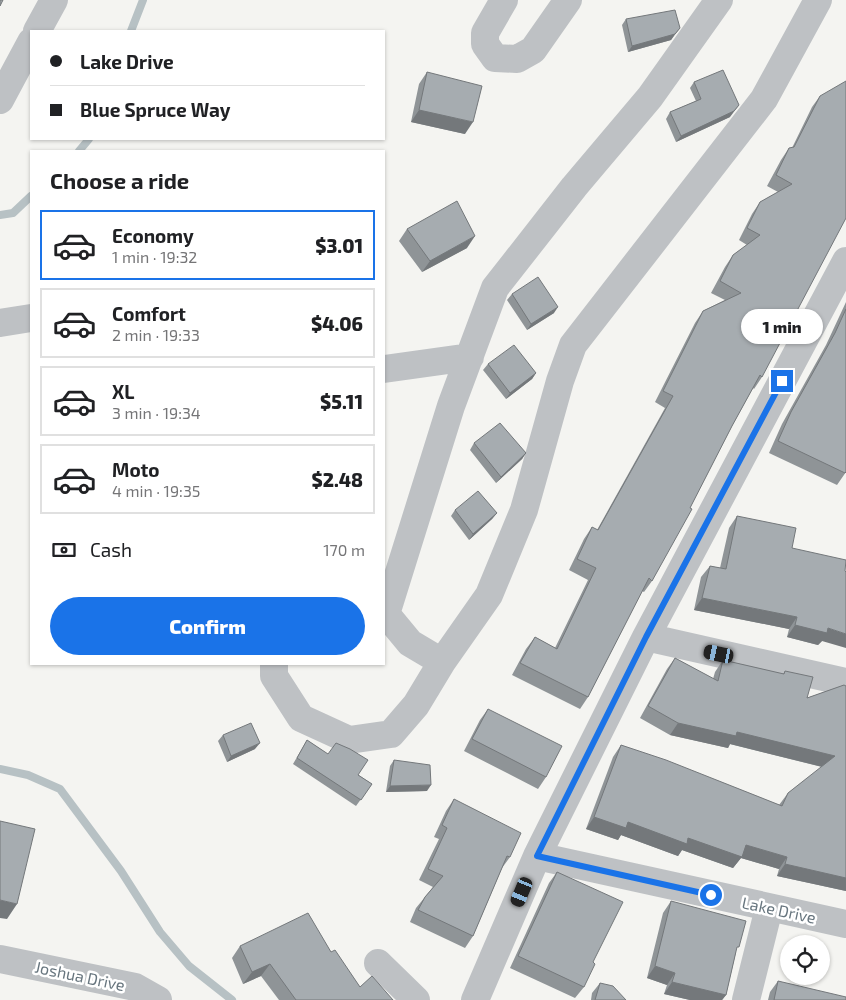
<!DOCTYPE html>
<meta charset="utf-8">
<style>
:root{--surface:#fff;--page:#f6f6f6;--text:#202124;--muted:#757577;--line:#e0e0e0;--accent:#1a73e8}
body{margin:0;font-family:"Exo 2",sans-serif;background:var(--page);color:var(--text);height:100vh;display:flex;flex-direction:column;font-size:19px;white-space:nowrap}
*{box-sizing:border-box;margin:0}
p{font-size:16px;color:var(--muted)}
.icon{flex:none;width:28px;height:28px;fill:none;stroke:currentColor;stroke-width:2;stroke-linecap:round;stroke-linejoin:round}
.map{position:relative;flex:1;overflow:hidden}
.drawer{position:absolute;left:30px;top:150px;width:355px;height:515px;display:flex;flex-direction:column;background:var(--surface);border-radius:0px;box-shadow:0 1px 4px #0004}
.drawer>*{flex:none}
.banner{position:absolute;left:30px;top:30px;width:355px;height:110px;border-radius:0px;box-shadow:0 1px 4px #0004;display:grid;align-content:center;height:110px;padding:0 20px;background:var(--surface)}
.buttons{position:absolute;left:780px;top:935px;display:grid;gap:10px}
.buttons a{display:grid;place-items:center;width:50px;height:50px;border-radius:50%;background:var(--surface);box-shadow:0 1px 4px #0004;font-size:25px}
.end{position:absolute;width:22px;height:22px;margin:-11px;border:6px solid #1a73e8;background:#fff;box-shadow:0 0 0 2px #fff}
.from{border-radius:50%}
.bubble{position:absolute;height:35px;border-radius:18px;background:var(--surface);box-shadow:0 1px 4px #0004;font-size:16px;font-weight:800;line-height:35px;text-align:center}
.car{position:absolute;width:15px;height:30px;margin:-15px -8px;border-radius:6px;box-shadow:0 0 4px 1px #0007;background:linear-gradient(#222 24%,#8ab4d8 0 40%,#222 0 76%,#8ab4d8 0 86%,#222 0)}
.banner b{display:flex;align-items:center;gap:18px;height:48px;font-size:19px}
.banner b+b{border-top:1px solid var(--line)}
.banner i{width:12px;height:12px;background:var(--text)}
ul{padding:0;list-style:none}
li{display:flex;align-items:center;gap:15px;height:70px;margin:0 10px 8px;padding:0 10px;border:2px solid var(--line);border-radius:0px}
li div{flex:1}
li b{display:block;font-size:19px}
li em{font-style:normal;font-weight:800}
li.current{border-color:var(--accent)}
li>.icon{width:45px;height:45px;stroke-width:1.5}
h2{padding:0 20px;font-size:22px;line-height:60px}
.pay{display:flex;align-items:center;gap:12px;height:55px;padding:0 20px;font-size:19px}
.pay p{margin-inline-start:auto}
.cta{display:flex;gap:10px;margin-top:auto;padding:10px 20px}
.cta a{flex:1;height:58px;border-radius:30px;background:var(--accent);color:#fff;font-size:20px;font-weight:800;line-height:58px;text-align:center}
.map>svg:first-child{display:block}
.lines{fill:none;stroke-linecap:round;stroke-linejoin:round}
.stream{stroke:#b7c1c4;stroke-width:8}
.minor{stroke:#bec1c4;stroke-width:28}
.wall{fill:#8f9497}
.shaded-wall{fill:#74787b}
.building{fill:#a6acb0;stroke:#74787b}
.route{stroke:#1a73e8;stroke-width:6}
.labels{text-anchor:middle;stroke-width:5;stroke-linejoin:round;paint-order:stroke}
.street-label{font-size:16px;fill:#67757e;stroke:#fff}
</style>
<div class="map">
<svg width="846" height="1000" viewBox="0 0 846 1000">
<rect width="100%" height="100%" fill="#f4f4f1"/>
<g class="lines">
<!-- stream -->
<path class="stream" d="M 131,31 L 143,0
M 79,151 L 89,139
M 0,215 L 13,213 L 31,196
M 0,769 L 28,775 L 60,789 L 121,871 L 160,932 L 189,966 L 232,1000"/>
<!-- minor -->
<path class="minor" d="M 504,0 L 485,33 L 485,44 L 495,58 L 517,59 L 533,50 L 568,0
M 37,31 L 54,0
M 0,100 L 31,42
M 0,323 L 31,318
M 384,369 L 470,357
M 646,637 L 846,682
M 442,662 L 410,643 L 386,614 L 451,406 L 495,288 L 574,187 L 650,97 L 719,0
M 274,664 L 274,676 L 301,718 L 349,740 L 391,734 L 416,705 L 442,662 L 489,595 L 524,510 L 560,381 L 573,345 L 764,99 L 818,0
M 537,856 L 846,924
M 0,959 L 135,987 L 158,1000
M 378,963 L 416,1000
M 475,1000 L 537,856 L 646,637 L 846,261
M 746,1000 L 769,908"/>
</g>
<!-- wall -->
<path class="wall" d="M 626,19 L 680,28 L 671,40 L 628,52 L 622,25 Z
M 427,72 L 465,134 L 411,122 L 419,84 Z
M 694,82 L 730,117 L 676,142 L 666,119 L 670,112 L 696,101 L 690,88 Z
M 820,96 L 762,377 L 754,389 L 753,388 L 732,426 L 652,581 L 644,592 L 642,591 L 588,697 L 580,709 L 512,675 L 526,649 L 535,637 L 555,648 L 588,580 L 569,570 L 584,539 L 592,527 L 597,530 L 665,408 L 655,402 L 695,323 L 703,311 L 725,300 L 711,293 L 725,267 L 733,255 L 747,245 L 739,240 L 752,214 L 760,202 L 778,192 L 767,186 L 781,160 L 789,148 L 792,148 L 812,107 Z
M 407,229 L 467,248 L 422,272 L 399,241 Z
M 512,294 L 554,313 L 527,330 L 507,300 Z
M 846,302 L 846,472 L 837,485 L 769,453 L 782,424 L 826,345 Z
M 488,364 L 536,373 L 532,379 L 506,399 L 483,370 Z
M 474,443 L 526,453 L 522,459 L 496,483 L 470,450 Z
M 455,510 L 497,513 L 492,519 L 469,540 L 451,516 Z
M 737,516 L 792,548 L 822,641 L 818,645 L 787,637 L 789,629 L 694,610 L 701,577 L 710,566 L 720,568 L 729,528 Z
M 675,658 L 713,679 L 715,672 L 723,660 L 783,674 L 785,671 L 807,698 L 844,685 L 846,891 L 777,876 L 779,869 L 741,858 L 733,868 L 682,850 L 678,856 L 621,835 L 618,840 L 586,829 L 613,757 L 621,745 L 779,805 L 788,793 L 822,767 L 730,744 L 728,748 L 670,735 L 640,718 L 667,669 Z
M 488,709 L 546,777 L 538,789 L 464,751 L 480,720 Z
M 223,735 L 255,749 L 227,762 L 218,741 Z
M 307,740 L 372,784 L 356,806 L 293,764 Z
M 394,760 L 427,791 L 386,792 L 390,766 Z
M 454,799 L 510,857 L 502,868 L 473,936 L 465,948 L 410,922 L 416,908 L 425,897 L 433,887 L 419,880 L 439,839 L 434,837 L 446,811 Z
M 557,872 L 584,987 L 575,998 L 510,968 L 549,883 Z
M 671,901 L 736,952 L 726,995 L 722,1000 L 690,1000 L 664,994 L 667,985 L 647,978 L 663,913 Z
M 240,946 L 331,952 L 360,987 L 393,1000 L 279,1000 L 261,976 L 243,984 L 232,958 Z
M 778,981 L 846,1000 L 768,1000 L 770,992 Z
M 600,983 L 626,1000 L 591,1000 L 592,993 Z"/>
<!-- shaded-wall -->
<path class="shaded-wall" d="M 675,34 L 671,40 L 628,52 L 632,46 Z
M 739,105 L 730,117 L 676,142 L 681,136 Z
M 419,110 L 473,122 L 465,134 L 411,122 Z
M 475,236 L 467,248 L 422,272 L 430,261 Z
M 558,307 L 554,313 L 527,330 L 531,324 Z
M 536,373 L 532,379 L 506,399 L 510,393 Z
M 526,453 L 522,459 L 496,483 L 501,477 Z
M 497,513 L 492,519 L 469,540 L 473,534 Z
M 702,598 L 797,617 L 789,629 L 694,610 Z
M 795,625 L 828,628 L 846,634 L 846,648 L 822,641 L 818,645 L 787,637 Z
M 678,723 L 737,732 L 835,756 L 827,768 L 730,744 L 728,748 L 670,735 Z
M 260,743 L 255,749 L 227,762 L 231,756 Z
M 431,785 L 427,791 L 386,792 L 390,786 Z
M 594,817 L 628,822 L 688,838 L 746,845 L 787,857 L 779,869 L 741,858 L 733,868 L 682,850 L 678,856 L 621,835 L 618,840 L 586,829 Z
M 785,864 L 846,878 L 846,891 L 777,876 Z
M 0,900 L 17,904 L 7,919 L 0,918 Z
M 270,964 L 261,976 L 243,984 L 252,972 Z
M 655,966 L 675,973 L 667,985 L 647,978 Z
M 672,982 L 726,995 L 722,1000 L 690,1000 L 664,994 Z"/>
<!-- building -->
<path class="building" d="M 0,0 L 3,0 L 0,6 Z
M 675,10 L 680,28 L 675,34 L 632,46 L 626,19 Z
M 723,70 L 739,105 L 734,111 L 681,136 L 670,112 L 701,99 L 694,82 Z
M 427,72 L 482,86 L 473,122 L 419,110 Z
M 846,81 L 846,218 L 762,377 L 760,375 L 732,426 L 690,508 L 692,509 L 652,581 L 649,578 L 588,697 L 520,663 L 535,637 L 557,649 L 596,568 L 577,559 L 592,527 L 598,530 L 673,396 L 663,391 L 703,311 L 741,293 L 720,281 L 733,255 L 760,235 L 747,228 L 760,202 L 792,184 L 776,175 L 789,148 L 794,147 L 820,96 Z
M 457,201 L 475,236 L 430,261 L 407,229 Z
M 538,277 L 558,307 L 531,324 L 512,294 Z
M 846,309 L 846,472 L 845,473 L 778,441 L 791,412 L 835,333 Z
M 514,345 L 536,373 L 510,393 L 488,364 Z
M 500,423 L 526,453 L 501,477 L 474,443 Z
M 478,491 L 497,513 L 473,534 L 455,510 Z
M 737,516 L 796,528 L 792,548 L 846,560 L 845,571 L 846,572 L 846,634 L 828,628 L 827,633 L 795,625 L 797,617 L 702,598 L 710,566 L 726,569 Z
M 675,658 L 718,681 L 723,660 L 784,674 L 785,671 L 813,677 L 807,698 L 844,685 L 846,686 L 846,878 L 785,864 L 787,857 L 746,845 L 742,857 L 688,838 L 687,844 L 628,822 L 626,828 L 594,817 L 621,745 L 666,760 L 782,806 L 788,793 L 835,756 L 737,732 L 736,736 L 678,723 L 648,706 Z
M 488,709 L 562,746 L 546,777 L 472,739 Z
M 251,723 L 260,743 L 231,756 L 223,735 Z
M 307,740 L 328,754 L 336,743 L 350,749 L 368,760 L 358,775 L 372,784 L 361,800 L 297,758 Z
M 394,760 L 430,765 L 431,785 L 390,786 Z
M 454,799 L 521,833 L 510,857 L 507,856 L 473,936 L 418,910 L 425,897 L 443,876 L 428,869 L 447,828 L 442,825 Z
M 0,821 L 35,829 L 17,904 L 0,900 Z
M 557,872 L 623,902 L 593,962 L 595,964 L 584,987 L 518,956 Z
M 671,901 L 746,921 L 739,947 L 737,947 L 726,995 L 672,982 L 675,973 L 655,966 Z
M 308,913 L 331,952 L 335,950 L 360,987 L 372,976 L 393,1000 L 296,1000 L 270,964 L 252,972 L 240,946 Z
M 778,981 L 846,997 L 846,1000 L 774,1000 Z
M 600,983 L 613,986 L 626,1000 L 595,1000 Z"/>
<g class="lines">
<!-- route -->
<path class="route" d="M 711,895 L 537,856 L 646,637 L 782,381"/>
</g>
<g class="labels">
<!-- street labels -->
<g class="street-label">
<text transform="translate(779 910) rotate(12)" y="6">Lake Drive</text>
<text transform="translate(80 976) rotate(12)" y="6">Joshua Drive</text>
</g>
</g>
</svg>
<div class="buttons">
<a><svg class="icon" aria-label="locate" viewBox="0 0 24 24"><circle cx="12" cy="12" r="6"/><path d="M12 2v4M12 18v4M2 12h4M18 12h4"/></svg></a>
</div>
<i class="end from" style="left:711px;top:895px"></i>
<i class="end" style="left:782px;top:381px"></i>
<div class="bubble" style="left:741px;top:309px;width:82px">1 min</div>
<i class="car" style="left:719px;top:654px;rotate:282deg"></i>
<i class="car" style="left:522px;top:892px;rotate:203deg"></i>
<div class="banner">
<b><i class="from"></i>Lake Drive</b>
<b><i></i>Blue Spruce Way</b>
</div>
<section class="drawer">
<h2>Choose a ride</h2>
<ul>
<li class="current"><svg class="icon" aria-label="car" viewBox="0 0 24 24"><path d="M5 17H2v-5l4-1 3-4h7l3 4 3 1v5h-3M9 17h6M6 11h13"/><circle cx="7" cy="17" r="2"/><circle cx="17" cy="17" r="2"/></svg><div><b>Economy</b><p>1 min · 19:32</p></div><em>$3.01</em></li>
<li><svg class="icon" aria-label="car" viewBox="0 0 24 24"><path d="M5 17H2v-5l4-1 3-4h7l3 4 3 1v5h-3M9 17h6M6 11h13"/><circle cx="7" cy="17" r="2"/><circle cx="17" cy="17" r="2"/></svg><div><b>Comfort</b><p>2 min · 19:33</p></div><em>$4.06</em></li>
<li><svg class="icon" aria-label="car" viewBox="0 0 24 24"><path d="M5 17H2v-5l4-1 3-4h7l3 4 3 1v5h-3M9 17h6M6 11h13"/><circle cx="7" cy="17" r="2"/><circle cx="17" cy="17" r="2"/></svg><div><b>XL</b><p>3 min · 19:34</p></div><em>$5.11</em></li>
<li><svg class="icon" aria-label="car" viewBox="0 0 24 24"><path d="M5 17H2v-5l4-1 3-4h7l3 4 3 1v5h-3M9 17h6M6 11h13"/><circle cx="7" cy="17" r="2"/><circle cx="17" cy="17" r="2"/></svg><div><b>Moto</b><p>4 min · 19:35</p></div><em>$2.48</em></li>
</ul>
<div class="pay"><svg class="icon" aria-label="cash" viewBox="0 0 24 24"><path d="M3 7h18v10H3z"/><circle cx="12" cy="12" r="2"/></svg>Cash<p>170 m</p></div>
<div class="cta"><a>Confirm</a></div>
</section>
</div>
